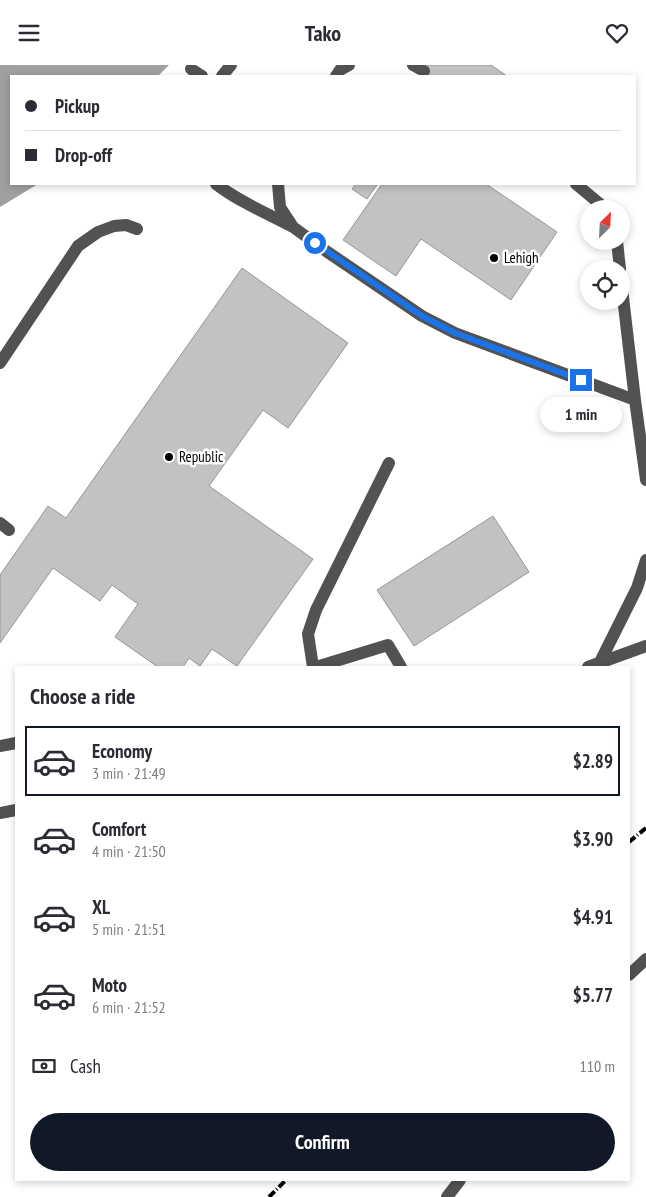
<!DOCTYPE html>
<meta charset="utf-8">
<style>
:root{--surface:#fff;--page:#f7f7f7;--text:#2b2b33;--muted:#7c7c81;--line:#e1e1e2;--accent:#111827}
body{margin:0;font-family:"PT Sans Narrow",sans-serif;background:var(--page);color:var(--text);height:100vh;display:flex;flex-direction:column;font-size:19px;white-space:nowrap}
*{box-sizing:border-box;margin:0}
p{font-size:16px;color:var(--muted)}
.icon{flex:none;width:28px;height:28px;fill:none;stroke:currentColor;stroke-width:2;stroke-linecap:round;stroke-linejoin:round}
.map{position:relative;flex:1;overflow:hidden}
.panel{position:absolute;left:15px;top:601px;width:615px;height:515px;display:flex;flex-direction:column;background:var(--surface);border-radius:0px;box-shadow:0 2px 8px #0003}
.panel>*{flex:none}
.guide{position:absolute;left:10px;top:10px;width:626px;height:110px;border-radius:0px;box-shadow:0 2px 8px #0003;display:grid;align-content:center;height:110px;padding:0 15px;background:var(--surface)}
.needle{width:32px;rotate:24deg}
.fabs{position:absolute;left:580px;top:135px;display:grid;gap:10px}
.fabs a{display:grid;place-items:center;width:50px;height:50px;border-radius:50%;background:var(--surface);box-shadow:0 2px 8px #0003;font-size:25px}
.end{position:absolute;width:22px;height:22px;margin:-11px;border:6px solid #1a73e8;background:#fff;box-shadow:0 0 0 2px #fff}
.from{border-radius:50%}
.bubble{position:absolute;height:35px;border-radius:18px;background:var(--surface);box-shadow:0 2px 8px #0003;font-size:16px;font-weight:800;line-height:35px;text-align:center}
.guide b{display:flex;align-items:center;gap:18px;height:48px;font-size:19px}
.guide b+b{border-top:1px solid var(--line)}
.guide i{width:12px;height:12px;background:var(--text)}
ul{padding:0;list-style:none}
li{display:flex;align-items:center;gap:15px;height:70px;margin:0 10px 8px;padding:0 5px;border:2px solid transparent;border-radius:0px}
li div{flex:1}
li b{display:block;font-size:19px}
li em{font-style:normal;font-weight:800}
li.current{border-color:var(--accent)}
li>.icon{width:45px;height:45px;stroke-width:1.5}
h2{padding:0 15px;font-size:22px;line-height:60px}
.pay{display:flex;align-items:center;gap:12px;height:55px;padding:0 15px;font-size:19px}
.pay p{margin-inline-start:auto}
.cta{display:flex;gap:10px;margin-top:auto;padding:10px 15px}
.cta a{flex:1;height:58px;border-radius:30px;background:var(--accent);color:#fff;font-size:20px;font-weight:800;line-height:58px;text-align:center}
header{display:flex;justify-content:space-between;align-items:center;height:65px;padding:0 15px;background:var(--surface);font-size:22px;font-weight:800}
.map>svg:first-child{display:block}
.water{fill:#a0a0a0}
.building{fill:#c2c2c2;stroke:#969696}
.lines{fill:none;stroke-linecap:round;stroke-linejoin:round}
.minor{stroke:#525252;stroke-width:12}
.rail{stroke:#000;stroke-width:4;stroke-dasharray:8 2.5 1 2.5;stroke-linecap:butt}
.route{stroke:#1a73e8;stroke-width:6}
.poi-dot{fill:#000;stroke:#fff;stroke-width:2}
.labels{text-anchor:middle;stroke-width:5;stroke-linejoin:round;paint-order:stroke}
.poi-label{font-size:15px;fill:#000;stroke:#fff;text-anchor:start}
</style>
<header><svg class="icon" aria-label="menu" viewBox="0 0 24 24"><path d="M4 6h16M4 12h16M4 18h16"/></svg>Tako<svg class="icon" aria-label="heart" viewBox="0 0 24 24"><path d="M12 20l-8-8c-3-5 5-10 8-4 3-6 11-1 8 4z"/></svg></header>
<div class="map">
<svg width="646" height="1132" viewBox="0 0 646 1132">
<rect width="100%" height="100%" fill="#fff"/>
<!-- water -->
<path class="water" d="M 0,0 L 169,0 L 158,11 L 11,11 L 11,119 L 38,119 L 0,142 Z"/>
<!-- building -->
<path class="building" d="M 428,0 L 491,0 L 507,11 L 421,11 Z
M 356,119 L 375,119 L 377,120 L 367,134 L 352,124 Z
M 382,119 L 486,119 L 557,167 L 511,235 L 421,174 L 396,211 L 343,175 Z
M 242,203 L 348,278 L 288,363 L 263,345 L 209,421 L 313,494 L 237,601 L 212,584 L 200,601 L 189,593 L 183,602 L 158,602 L 115,572 L 138,539 L 112,520 L 100,536 L 53,503 L 0,578 L 0,510 L 48,441 L 66,453 Z
M 493,451 L 529,507 L 414,581 L 377,525 Z"/>
<g class="lines">
<!-- minor -->
<path class="minor" d="M 413,0 L 424,6
M 191,4 L 202,11
M 222,11 L 231,0
M 336,11 L 340,5 L 349,0
M 216,119 C 239,137 267,148 293,162
M 278,119 L 280,142 L 293,162 L 326,186 L 422,251 L 455,268 L 635,335 L 646,415
M 576,119 L 606,144
M 617,176 L 620,204
M 621,215 L 635,335
M 0,298 L 78,181 L 98,167 L 114,161 L 126,160 L 137,164
M 0,458 L 9,465
M 599,599 L 637,523 L 646,495
M 313,602 L 308,569 L 316,545 L 389,398
M 316,602 L 388,580 L 401,602
M 588,602 L 646,581
M 0,681 L 16,678
M 0,748 L 16,745
M 629,910 L 646,894
M 447,1132 L 460,1115"/>
<!-- rail -->
<path class="rail" d="M 629,777 L 646,763
M 269,1132 L 286,1115"/>
</g>
<g class="lines">
<!-- route -->
<path class="route" d="M 315,178 L 422,251 L 455,268 L 581,315"/>
</g>
<!-- markers -->
<g class="poi-dot">
<circle cx="494" cy="193" r="5"/>
<circle cx="169" cy="392" r="5"/>
</g>
<g class="labels">
<!-- poi labels -->
<g class="poi-label">
<text x="504" y="198">Lehigh</text>
<text x="179" y="397">Republic</text>
</g>
</g>
</svg>
<div class="fabs">
<a><svg class="needle" viewBox="-14 -14 28 28"><path d="M0-13l5 13h-10z" fill="#e53935"/><path d="M0 13l5-13h-10z" fill="#7c7c81"/></svg></a>
<a><svg class="icon" aria-label="locate" viewBox="0 0 24 24"><circle cx="12" cy="12" r="6"/><path d="M12 2v4M12 18v4M2 12h4M18 12h4"/></svg></a>
</div>
<i class="end from" style="left:315px;top:178px"></i>
<i class="end" style="left:581px;top:315px"></i>
<div class="bubble" style="left:540px;top:332px;width:82px">1 min</div>
<div class="guide">
<b><i class="from"></i>Pickup</b>
<b><i></i>Drop-off</b>
</div>
<section class="panel">
<h2>Choose a ride</h2>
<ul>
<li class="current"><svg class="icon" aria-label="car" viewBox="0 0 24 24"><path d="M5 17H2v-5l4-1 3-4h7l3 4 3 1v5h-3M9 17h6M6 11h13"/><circle cx="7" cy="17" r="2"/><circle cx="17" cy="17" r="2"/></svg><div><b>Economy</b><p>3 min · 21:49</p></div><em>$2.89</em></li>
<li><svg class="icon" aria-label="car" viewBox="0 0 24 24"><path d="M5 17H2v-5l4-1 3-4h7l3 4 3 1v5h-3M9 17h6M6 11h13"/><circle cx="7" cy="17" r="2"/><circle cx="17" cy="17" r="2"/></svg><div><b>Comfort</b><p>4 min · 21:50</p></div><em>$3.90</em></li>
<li><svg class="icon" aria-label="car" viewBox="0 0 24 24"><path d="M5 17H2v-5l4-1 3-4h7l3 4 3 1v5h-3M9 17h6M6 11h13"/><circle cx="7" cy="17" r="2"/><circle cx="17" cy="17" r="2"/></svg><div><b>XL</b><p>5 min · 21:51</p></div><em>$4.91</em></li>
<li><svg class="icon" aria-label="car" viewBox="0 0 24 24"><path d="M5 17H2v-5l4-1 3-4h7l3 4 3 1v5h-3M9 17h6M6 11h13"/><circle cx="7" cy="17" r="2"/><circle cx="17" cy="17" r="2"/></svg><div><b>Moto</b><p>6 min · 21:52</p></div><em>$5.77</em></li>
</ul>
<div class="pay"><svg class="icon" aria-label="cash" viewBox="0 0 24 24"><path d="M3 7h18v10H3z"/><circle cx="12" cy="12" r="2"/></svg>Cash<p>110 m</p></div>
<div class="cta"><a>Confirm</a></div>
</section>
</div>
